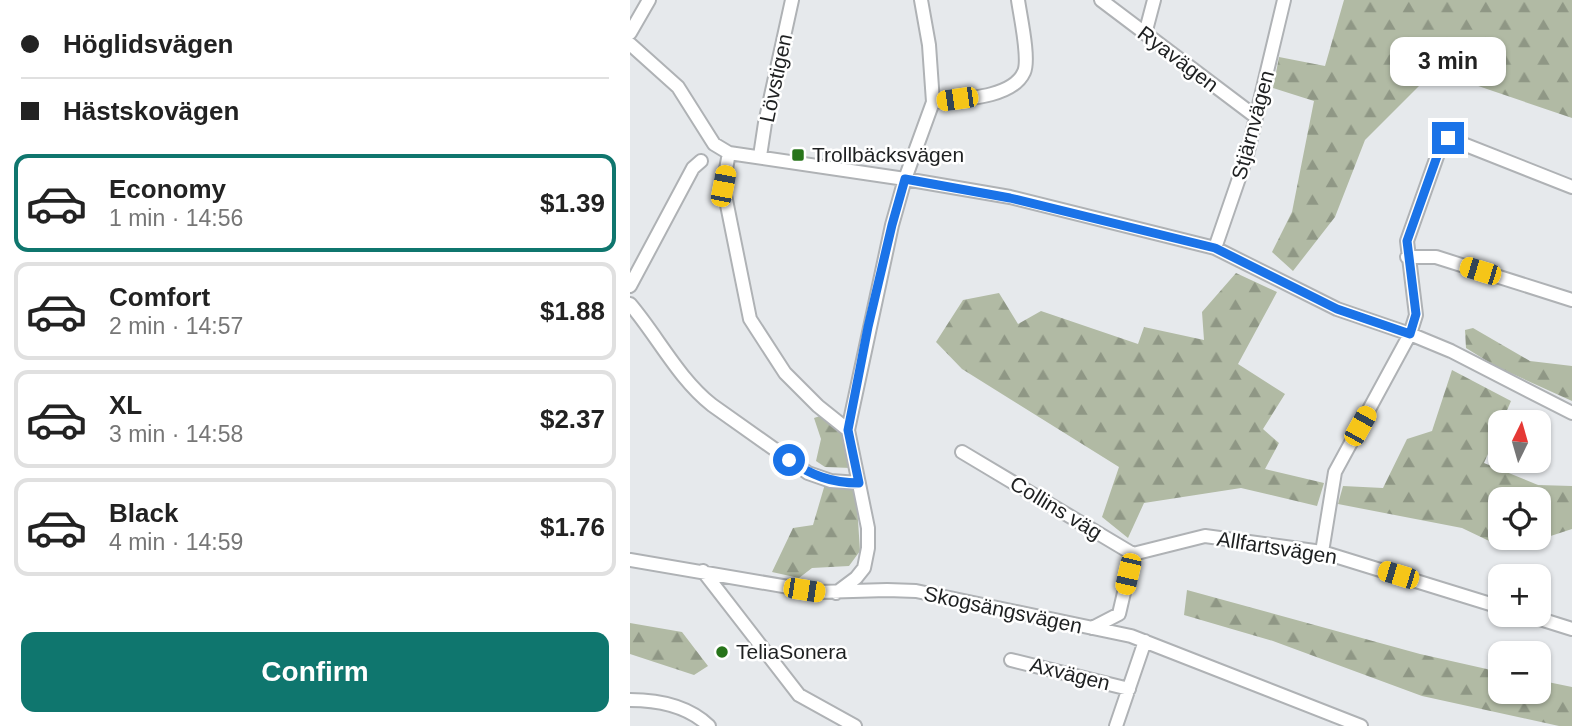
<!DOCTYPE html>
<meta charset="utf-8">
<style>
:root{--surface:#fff;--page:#f6f6f6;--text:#222;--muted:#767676;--line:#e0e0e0;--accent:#0f766e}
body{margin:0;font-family:Helvetica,sans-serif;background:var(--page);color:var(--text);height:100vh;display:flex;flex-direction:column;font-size:26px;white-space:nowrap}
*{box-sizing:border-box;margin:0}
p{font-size:23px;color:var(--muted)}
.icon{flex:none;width:38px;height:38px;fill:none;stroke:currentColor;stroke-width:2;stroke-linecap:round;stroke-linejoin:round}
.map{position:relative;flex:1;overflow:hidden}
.panel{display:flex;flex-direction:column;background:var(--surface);width:630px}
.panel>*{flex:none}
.hud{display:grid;align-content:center;height:154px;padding:0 21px;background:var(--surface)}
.needle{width:46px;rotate:5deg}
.tools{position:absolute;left:858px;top:410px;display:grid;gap:14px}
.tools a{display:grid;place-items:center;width:63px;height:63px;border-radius:14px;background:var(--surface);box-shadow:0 2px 5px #0004;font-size:35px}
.end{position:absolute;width:32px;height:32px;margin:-16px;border:9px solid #1a73e8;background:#fff;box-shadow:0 0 0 4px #fff}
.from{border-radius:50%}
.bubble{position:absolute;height:49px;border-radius:14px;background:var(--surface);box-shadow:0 2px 5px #0004;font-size:23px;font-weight:700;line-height:49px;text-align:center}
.car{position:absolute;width:21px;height:42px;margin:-21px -10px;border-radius:9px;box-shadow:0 0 5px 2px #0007;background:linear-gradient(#f5c518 24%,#345 0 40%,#f5c518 0 76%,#345 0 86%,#f5c518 0)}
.hud b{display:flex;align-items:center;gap:24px;height:66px;font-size:26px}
.hud b+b{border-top:2px solid var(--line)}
.hud i{width:18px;height:18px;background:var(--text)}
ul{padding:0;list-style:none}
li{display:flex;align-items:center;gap:21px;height:98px;margin:0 14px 10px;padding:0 7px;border:4px solid var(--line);border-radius:14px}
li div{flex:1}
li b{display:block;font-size:26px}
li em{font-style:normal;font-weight:700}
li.selected{border-color:var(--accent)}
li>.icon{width:63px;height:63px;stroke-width:1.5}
.action{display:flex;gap:14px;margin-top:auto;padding:14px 21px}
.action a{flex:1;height:80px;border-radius:14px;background:var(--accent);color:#fff;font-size:28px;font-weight:700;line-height:80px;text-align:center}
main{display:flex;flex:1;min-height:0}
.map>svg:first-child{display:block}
.forest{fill:url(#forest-firs);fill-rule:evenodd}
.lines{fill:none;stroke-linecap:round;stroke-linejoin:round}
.minor-casing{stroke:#afb2b5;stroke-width:16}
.minor{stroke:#fff;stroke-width:12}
.route{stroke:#1a73e8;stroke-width:9}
.poi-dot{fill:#27741a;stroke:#fff;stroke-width:2.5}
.labels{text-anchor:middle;stroke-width:5;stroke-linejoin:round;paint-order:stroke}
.street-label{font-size:21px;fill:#1e2021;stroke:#fff}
.poi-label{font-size:21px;fill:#1e2021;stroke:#fff;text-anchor:start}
</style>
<main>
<section class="panel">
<div class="hud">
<b><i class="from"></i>Höglidsvägen</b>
<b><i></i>Hästskovägen</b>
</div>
<ul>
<li class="selected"><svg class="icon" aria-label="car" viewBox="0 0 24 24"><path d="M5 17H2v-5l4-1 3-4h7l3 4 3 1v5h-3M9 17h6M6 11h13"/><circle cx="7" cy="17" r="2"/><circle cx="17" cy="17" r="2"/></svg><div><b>Economy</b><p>1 min · 14:56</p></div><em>$1.39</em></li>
<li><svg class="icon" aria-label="car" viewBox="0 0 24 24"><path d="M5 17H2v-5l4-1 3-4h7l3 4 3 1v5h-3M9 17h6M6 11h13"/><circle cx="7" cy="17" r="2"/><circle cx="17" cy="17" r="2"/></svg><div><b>Comfort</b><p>2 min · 14:57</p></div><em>$1.88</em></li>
<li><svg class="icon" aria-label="car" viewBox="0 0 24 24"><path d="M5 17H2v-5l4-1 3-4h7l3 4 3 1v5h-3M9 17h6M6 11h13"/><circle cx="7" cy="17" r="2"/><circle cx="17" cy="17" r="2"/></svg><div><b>XL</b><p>3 min · 14:58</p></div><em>$2.37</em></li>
<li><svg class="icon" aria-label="car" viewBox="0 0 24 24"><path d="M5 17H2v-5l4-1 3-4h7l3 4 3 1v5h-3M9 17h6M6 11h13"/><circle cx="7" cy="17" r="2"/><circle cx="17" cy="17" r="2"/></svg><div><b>Black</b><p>4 min · 14:59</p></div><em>$1.76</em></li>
</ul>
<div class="action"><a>Confirm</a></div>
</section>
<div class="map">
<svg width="942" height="726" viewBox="0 0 942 726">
<defs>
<pattern id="forest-firs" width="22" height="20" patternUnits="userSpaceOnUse" patternTransform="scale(1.75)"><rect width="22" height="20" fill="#b1baa4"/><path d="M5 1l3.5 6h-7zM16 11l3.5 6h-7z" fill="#8f9785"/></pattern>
</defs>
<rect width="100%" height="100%" fill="#e6e9ec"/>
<!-- forest -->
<path class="forest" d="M 714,0 L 942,0 L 942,118 L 804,71 L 735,140 L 705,217 L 663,271 L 642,252 L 662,212 L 684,101 L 643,88 L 649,57 L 695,66 Z
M 606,273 L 647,292 L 608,364 L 655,394 L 633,429 L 649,443 L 635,469 L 694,483 L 687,506 L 611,488 L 514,503 L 498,538 L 472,517 L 489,467 L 332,369 L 306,342 L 333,300 L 369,293 L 388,324 L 411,311 L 508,344 L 514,327 L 574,340 L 572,312 Z
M 843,328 L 900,361 L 942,366 L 942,401 L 865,366 L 836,348 L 835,330 Z
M 822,370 L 881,401 L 872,422 L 870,422 L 870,427 L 854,463 L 908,485 L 942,486 L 942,529 L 878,550 L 832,528 L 708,504 L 713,486 L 753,488 L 777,439 L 802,431 ZM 870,499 L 908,499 L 908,537 L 870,537 Z
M 193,415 L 202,425 L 215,433 L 221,468 L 195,467 L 186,461 L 191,439 L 184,418 Z
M 195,484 L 226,490 L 230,551 L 219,566 L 182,568 L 169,578 L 142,572 L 163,528 L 183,525 Z
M 557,590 L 790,654 L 870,672 L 870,691 L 908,691 L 908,680 L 942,687 L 942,726 L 929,726 L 792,696 L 643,641 L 554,615 Z
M 0,623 L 52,632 L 78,666 L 64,675 L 0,654 Z"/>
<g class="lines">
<!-- minor casing -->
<g class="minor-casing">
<path id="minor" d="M 471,0 L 626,117
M 0,33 L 19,0
M 515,34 L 524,0
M 0,44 L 48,87 L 84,144 L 99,153 L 275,179 L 380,197 L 585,248 L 707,309 L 780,334 L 821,351 L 942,413
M 303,102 C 329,99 382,99 394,72 C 400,59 390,15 388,0
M 99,153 L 93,185 L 120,319 L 155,373 L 188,406 L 218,430
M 130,156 L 135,123 L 162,0
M 585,248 L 617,155 L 654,0
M 777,257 L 806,257 L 942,300
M 0,286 L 63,168 L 71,161
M 0,304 C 28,337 48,378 82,405 L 178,473 L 201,481 L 229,483
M 332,452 L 503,554 L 489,614 L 462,628
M 692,552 L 705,472 L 780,334 L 786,315 L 777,241 L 810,148 L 818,138 L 942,187
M 503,554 L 575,536 L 692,552 L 870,607
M 0,560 L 188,592 L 257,590 L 286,591 L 501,636 L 731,726
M 73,571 L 169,695 L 225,726
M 206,593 L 226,578 L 234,568 L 238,548 L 238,528 L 218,430 L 262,225 L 275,179 L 303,102 L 299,45 L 291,0
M 894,614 L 942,629
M 381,660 L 499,689
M 0,700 C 29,700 58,706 79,726
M 486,726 L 515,641"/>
</g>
<!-- minor -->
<use href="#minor" class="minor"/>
</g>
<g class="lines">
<!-- route -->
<path class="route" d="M 159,460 C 181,475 201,483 229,483 L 218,430 L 238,327 L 262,225 L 275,179 L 380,198 L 585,248 L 707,309 L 780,334 L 786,314 L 777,241 L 810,148 L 818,138"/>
</g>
<!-- markers -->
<g class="poi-dot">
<rect x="161" y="148" width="14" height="14" rx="3.5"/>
<circle cx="92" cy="652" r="7"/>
</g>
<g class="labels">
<!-- street labels -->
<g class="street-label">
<text transform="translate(548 59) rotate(37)" y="7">Ryavägen</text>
<text transform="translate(146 78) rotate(-78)" y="7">Lövstigen</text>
<text transform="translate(623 125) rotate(-75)" y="7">Stjärnvägen</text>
<text transform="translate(426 508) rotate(31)" y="7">Collins väg</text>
<text transform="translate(647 548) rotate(9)" y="7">Allfartsvägen</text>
<text transform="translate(373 610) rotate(12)" y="7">Skogsängsvägen</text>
<text transform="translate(440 674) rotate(14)" y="7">Axvägen</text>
</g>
<!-- poi labels -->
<g class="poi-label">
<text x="182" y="162">Trollbäcksvägen</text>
<text x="106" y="659">TeliaSonera</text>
</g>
</g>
</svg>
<div class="tools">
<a><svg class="needle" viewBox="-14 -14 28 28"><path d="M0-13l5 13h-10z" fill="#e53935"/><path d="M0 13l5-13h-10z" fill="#767676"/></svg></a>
<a><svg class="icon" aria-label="locate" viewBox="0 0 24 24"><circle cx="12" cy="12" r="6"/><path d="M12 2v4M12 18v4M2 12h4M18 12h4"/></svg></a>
<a>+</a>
<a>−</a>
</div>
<i class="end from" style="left:159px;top:460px"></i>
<i class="end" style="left:818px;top:138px"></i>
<div class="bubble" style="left:760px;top:37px;width:116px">3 min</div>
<i class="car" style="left:327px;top:99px;rotate:262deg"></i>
<i class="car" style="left:93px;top:186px;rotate:11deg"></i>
<i class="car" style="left:850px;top:271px;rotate:287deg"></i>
<i class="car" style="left:730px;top:426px;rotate:29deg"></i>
<i class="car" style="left:498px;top:574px;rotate:193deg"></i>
<i class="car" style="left:768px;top:575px;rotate:287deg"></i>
<i class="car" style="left:174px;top:590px;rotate:99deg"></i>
</div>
</main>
